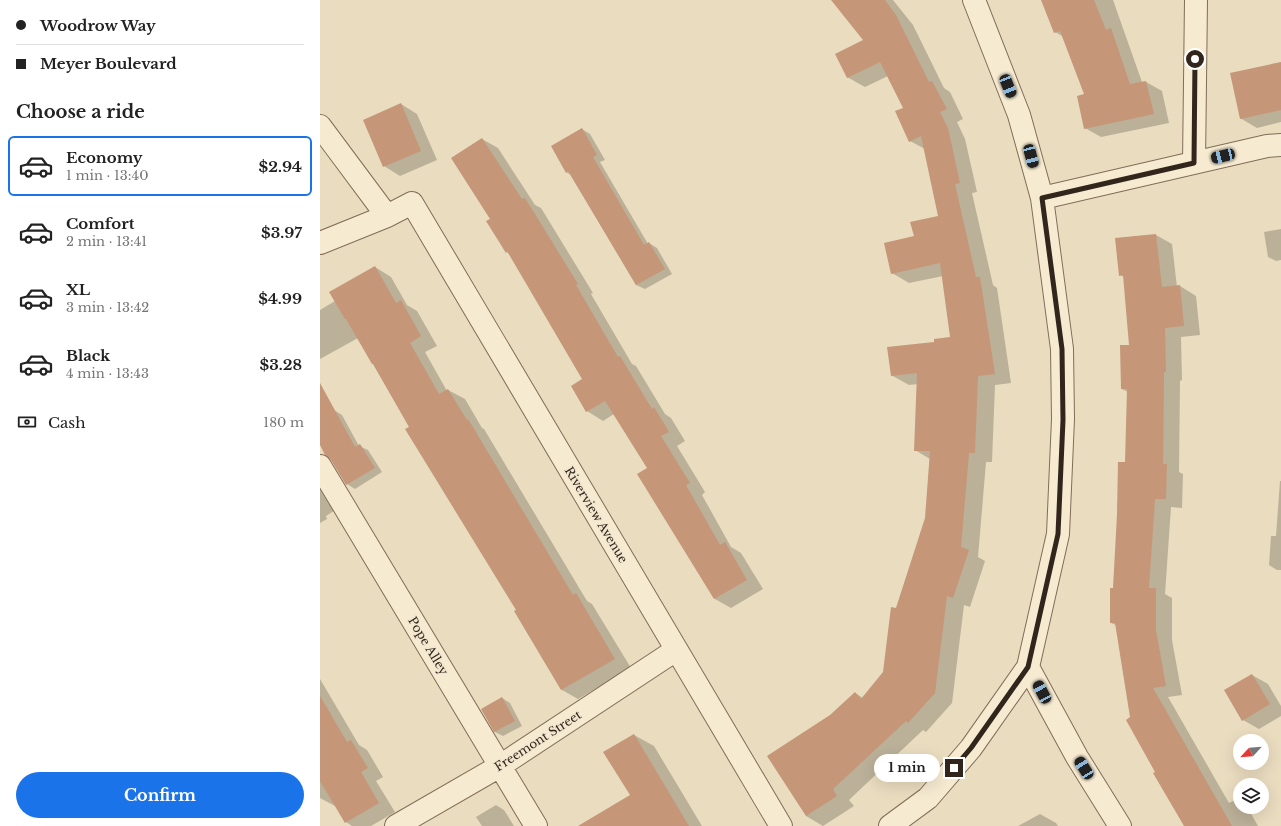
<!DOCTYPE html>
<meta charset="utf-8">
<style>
:root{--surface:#fff;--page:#f6f6f6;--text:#222;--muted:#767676;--line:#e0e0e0;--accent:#1a73e8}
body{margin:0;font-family:"Libre Baskerville",serif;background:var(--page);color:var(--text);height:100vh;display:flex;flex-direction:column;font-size:15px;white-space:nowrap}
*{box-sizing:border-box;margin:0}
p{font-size:13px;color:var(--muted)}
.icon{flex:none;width:22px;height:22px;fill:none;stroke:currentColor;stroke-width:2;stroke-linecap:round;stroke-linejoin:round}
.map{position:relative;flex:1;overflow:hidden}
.sheet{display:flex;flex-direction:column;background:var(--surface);width:320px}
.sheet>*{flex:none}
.guide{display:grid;align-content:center;height:88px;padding:0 16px;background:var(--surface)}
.needle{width:26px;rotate:244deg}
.buttons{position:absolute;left:913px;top:734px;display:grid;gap:8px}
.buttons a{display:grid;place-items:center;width:36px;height:36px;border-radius:50%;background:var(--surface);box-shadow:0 4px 16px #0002;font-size:20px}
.end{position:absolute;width:18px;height:18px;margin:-9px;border:5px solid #32261c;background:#fff;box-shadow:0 0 0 2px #fff}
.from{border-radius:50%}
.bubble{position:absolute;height:28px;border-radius:14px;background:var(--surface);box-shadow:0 4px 16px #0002;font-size:13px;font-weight:700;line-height:28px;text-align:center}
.car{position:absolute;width:12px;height:24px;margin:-12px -6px;border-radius:5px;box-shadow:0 0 3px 1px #0007;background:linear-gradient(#222 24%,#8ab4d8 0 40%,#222 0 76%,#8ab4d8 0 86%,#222 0)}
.guide b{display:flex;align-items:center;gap:14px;height:38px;font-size:15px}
.guide b+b{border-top:1px solid var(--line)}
.guide i{width:10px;height:10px;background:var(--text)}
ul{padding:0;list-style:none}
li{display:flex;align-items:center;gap:12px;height:60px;margin:0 8px 6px;padding:0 8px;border:2px solid transparent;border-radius:6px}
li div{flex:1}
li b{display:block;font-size:15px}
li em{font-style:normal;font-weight:700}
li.selected{border-color:var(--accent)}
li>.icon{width:36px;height:36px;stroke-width:1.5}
h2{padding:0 16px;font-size:18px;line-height:48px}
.pay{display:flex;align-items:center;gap:10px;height:44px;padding:0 16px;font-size:15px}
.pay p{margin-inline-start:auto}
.button{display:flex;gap:8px;margin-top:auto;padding:8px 16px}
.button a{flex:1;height:46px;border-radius:24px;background:var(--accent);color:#fff;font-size:16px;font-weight:700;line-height:46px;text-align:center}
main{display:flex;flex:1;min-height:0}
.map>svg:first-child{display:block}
.shadow{fill:#0003}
.building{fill:#c59677}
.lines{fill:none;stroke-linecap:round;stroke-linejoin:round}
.minor-casing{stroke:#816d59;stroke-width:24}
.minor{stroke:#f6ead1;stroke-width:22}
.route{stroke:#32261c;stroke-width:5}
.labels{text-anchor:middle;stroke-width:3;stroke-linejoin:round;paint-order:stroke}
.street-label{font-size:12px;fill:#32261c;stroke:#f2e6ce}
</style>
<main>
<section class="sheet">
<div class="guide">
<b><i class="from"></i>Woodrow Way</b>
<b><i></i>Meyer Boulevard</b>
</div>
<h2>Choose a ride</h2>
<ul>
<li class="selected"><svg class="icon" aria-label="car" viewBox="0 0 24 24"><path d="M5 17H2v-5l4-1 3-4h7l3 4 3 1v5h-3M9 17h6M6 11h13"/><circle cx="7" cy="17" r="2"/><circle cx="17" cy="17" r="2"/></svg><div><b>Economy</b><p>1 min · 13:40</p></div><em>$2.94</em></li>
<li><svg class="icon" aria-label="car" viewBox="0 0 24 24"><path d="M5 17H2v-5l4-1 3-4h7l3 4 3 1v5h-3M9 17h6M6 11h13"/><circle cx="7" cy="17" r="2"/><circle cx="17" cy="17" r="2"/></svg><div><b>Comfort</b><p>2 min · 13:41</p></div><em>$3.97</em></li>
<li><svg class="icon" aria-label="car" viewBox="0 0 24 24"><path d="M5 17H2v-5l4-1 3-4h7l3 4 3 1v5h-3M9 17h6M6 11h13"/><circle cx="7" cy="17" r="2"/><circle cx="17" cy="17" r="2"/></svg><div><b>XL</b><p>3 min · 13:42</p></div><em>$4.99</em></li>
<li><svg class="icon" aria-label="car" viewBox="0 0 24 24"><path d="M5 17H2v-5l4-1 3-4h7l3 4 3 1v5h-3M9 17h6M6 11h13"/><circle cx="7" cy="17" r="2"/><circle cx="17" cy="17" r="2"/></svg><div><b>Black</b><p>4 min · 13:43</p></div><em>$3.28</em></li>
</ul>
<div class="pay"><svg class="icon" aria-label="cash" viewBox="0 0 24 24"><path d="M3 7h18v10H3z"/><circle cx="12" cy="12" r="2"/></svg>Cash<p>180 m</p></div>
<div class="button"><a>Confirm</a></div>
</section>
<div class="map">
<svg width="961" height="826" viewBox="0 0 961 826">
<rect width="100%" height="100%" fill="#eadcbf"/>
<!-- shadow -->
<path class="shadow" d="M 521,0 L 573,0 L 593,25 L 624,88 L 630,92 L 643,119 L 637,122 L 645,139 L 657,192 L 652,193 L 673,285 L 677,288 L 691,383 L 675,385 L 672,462 L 666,462 L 658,557 L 665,561 L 650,607 L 644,605 L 632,703 L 606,732 L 603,730 L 529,800 L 534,806 L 503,826 L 486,816 L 510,716 L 535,693 L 543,698 L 564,673 L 576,609 L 606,518 L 610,459 L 595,450 L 598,384 L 589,385 L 571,375 L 615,343 L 632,338 L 623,276 L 589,283 L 572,273 L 595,237 L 619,216 L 605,149 L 590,141 L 584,108 L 568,76 L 545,87 L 527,77 L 545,40 Z
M 722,0 L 793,0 L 822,82 L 826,82 L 842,91 L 849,123 L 781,137 L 765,128 L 765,95 L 744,37 L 735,32 Z
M 961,64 L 961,122 L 937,128 L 920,118 Z
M 81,104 L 97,114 L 117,160 L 80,176 L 64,166 Z
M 262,129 L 270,134 L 285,160 L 280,162 L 328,244 L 329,243 L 337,248 L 352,274 L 325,289 L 316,285 L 251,175 L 246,172 Z
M 162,139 L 178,148 L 215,205 L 221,208 L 273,293 L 271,294 L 312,364 L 316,366 L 345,414 L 351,418 L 365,441 L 357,446 L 385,492 L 382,495 L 411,547 L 421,553 L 443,589 L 411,608 L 395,599 L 319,474 L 328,469 L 294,414 L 283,421 L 267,411 L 263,379 L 190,254 L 186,252 L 171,220 Z
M 961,229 L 961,260 L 956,261 L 948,257 L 944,232 Z
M 836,235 L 852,244 L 857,287 L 860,286 L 876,296 L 880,335 L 861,337 L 862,380 L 860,381 L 859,472 L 863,474 L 862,508 L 851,507 L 845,594 L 852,598 L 852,640 L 862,695 L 848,697 L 909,803 L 913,801 L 920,805 L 920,807 L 924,807 L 929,810 L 938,826 L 866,826 L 836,773 L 811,718 L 796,625 L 791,623 L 806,463 L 808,392 L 802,389 L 810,346 L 804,277 L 800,275 L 796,239 Z
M 55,267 L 71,277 L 87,305 L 97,311 L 117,346 L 105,352 L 127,391 L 128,390 L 145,399 L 162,428 L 164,429 L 179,454 L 267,601 L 272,604 L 311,668 L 258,699 L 242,690 L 195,611 L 197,610 L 38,338 L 0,359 L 0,310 L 15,301 Z
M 14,410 L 22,415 L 39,446 L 48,450 L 62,472 L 35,489 L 27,484 L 0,443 L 0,418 Z
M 0,473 L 20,507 L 6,516 L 7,519 L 0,523 Z
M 960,481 L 961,481 L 961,570 L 957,570 L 949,565 L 951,536 L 956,536 Z
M 932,675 L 948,684 L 961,706 L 961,716 L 939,729 L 923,720 Z
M 0,679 L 39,745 L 47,750 L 63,777 L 56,781 L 75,812 L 51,826 L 32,826 L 26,822 L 16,805 L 15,806 L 0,798 Z
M 182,698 L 190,703 L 202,726 L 183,736 L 175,732 L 162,710 Z
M 314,735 L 334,746 L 382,826 L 291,826 L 311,796 Z
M 176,805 L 184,810 L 194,826 L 162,826 L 156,817 Z
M 720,814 L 736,823 L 738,826 L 698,826 Z"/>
<!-- building -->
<path class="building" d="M 511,0 L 565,0 L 576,15 L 609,82 L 612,81 L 627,109 L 620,112 L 628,128 L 640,183 L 635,184 L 656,277 L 660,277 L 675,374 L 658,376 L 655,453 L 649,453 L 641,547 L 649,550 L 633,598 L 627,596 L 615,693 L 588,723 L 586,721 L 513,789 L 517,796 L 486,816 L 447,756 L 510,715 L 535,692 L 541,699 L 563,672 L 571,607 L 576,608 L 605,518 L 610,451 L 594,451 L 597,373 L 571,376 L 567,347 L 614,342 L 614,339 L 630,337 L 620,263 L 571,274 L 564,243 L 594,236 L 590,222 L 618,216 L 601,136 L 589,142 L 575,111 L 583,108 L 560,62 L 527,78 L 515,54 L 543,40 Z
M 721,0 L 774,0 L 786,30 L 791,28 L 810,84 L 826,81 L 834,114 L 764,129 L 757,96 L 764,94 L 740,31 L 734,33 Z
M 961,62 L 961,110 L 920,119 L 910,73 Z
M 81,103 L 101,151 L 63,167 L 43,120 Z
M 262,128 L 277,155 L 273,157 L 324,245 L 329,242 L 345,269 L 316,285 L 248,171 L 246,173 L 231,146 Z
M 162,138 L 202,199 L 205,198 L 258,284 L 256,285 L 298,357 L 300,356 L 332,409 L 334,407 L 349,432 L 341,436 L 370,483 L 366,485 L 400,545 L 405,542 L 427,580 L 394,599 L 317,474 L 327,468 L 285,401 L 266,412 L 251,386 L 262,379 L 187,251 L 186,253 L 166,221 L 170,219 L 131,158 Z
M 836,234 L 842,287 L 860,285 L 864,326 L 845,328 L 846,372 L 844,372 L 843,464 L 847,464 L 846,499 L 835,499 L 829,588 L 836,588 L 836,630 L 846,686 L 833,688 L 912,826 L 864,826 L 833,773 L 835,772 L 806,720 L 810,717 L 795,623 L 790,623 L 790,588 L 793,588 L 797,514 L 798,462 L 805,462 L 807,389 L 801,389 L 800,345 L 809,345 L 803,275 L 799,276 L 795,238 Z
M 55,266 L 76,303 L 81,300 L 101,336 L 90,343 L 119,394 L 128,389 L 147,420 L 148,419 L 163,444 L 253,595 L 256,593 L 295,659 L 241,690 L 194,611 L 196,610 L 85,429 L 89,427 L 53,364 L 52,364 L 26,319 L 25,319 L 9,292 Z
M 0,383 L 35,447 L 40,444 L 55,468 L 26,485 L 11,460 L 5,455 L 0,445 Z
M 932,674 L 950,704 L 922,721 L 904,690 Z
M 0,696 L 27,742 L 31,740 L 48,768 L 41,772 L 59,803 L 25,823 L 0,781 Z
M 182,697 L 195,721 L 174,732 L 161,709 Z
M 314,734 L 369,826 L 258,826 L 310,795 L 283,752 Z"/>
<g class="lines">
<!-- minor casing -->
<g class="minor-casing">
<path id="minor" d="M 0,126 L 67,216
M 874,163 L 876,0
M 722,198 L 947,146 L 961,145
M 0,243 L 67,216 L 92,203 L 461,826
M 0,466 L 216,826
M 708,667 L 757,757 L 800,826
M 76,826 L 180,766 L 356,650
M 570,826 L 608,798 L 651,748 L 708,667 L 738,534 L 743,419 L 742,349 L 722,198 L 699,115 L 654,0"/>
</g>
<!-- minor -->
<use href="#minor" class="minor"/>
</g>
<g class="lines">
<!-- route -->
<path class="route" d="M 634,768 L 651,748 L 708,667 L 738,534 L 743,420 L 742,349 L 722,198 L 874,163 L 875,59"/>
</g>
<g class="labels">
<!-- street labels -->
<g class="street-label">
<text transform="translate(276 515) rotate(59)" y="4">Riverview Avenue</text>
<text transform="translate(108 646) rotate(59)" y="4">Pope Alley</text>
<text transform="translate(218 741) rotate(-33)" y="4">Freemont Street</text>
</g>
</g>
</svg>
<div class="buttons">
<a><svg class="needle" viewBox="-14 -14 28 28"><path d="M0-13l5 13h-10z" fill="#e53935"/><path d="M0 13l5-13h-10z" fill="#767676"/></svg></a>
<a><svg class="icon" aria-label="layers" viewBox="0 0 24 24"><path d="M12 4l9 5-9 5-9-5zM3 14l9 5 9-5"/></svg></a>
</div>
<i class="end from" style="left:875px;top:59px"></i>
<i class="end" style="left:634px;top:768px"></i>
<div class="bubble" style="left:554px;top:754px;width:66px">1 min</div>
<i class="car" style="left:688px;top:86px;rotate:158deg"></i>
<i class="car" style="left:711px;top:156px;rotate:165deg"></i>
<i class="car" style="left:903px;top:156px;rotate:257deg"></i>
<i class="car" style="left:722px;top:692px;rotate:332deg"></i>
<i class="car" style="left:764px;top:768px;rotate:328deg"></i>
</div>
</main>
